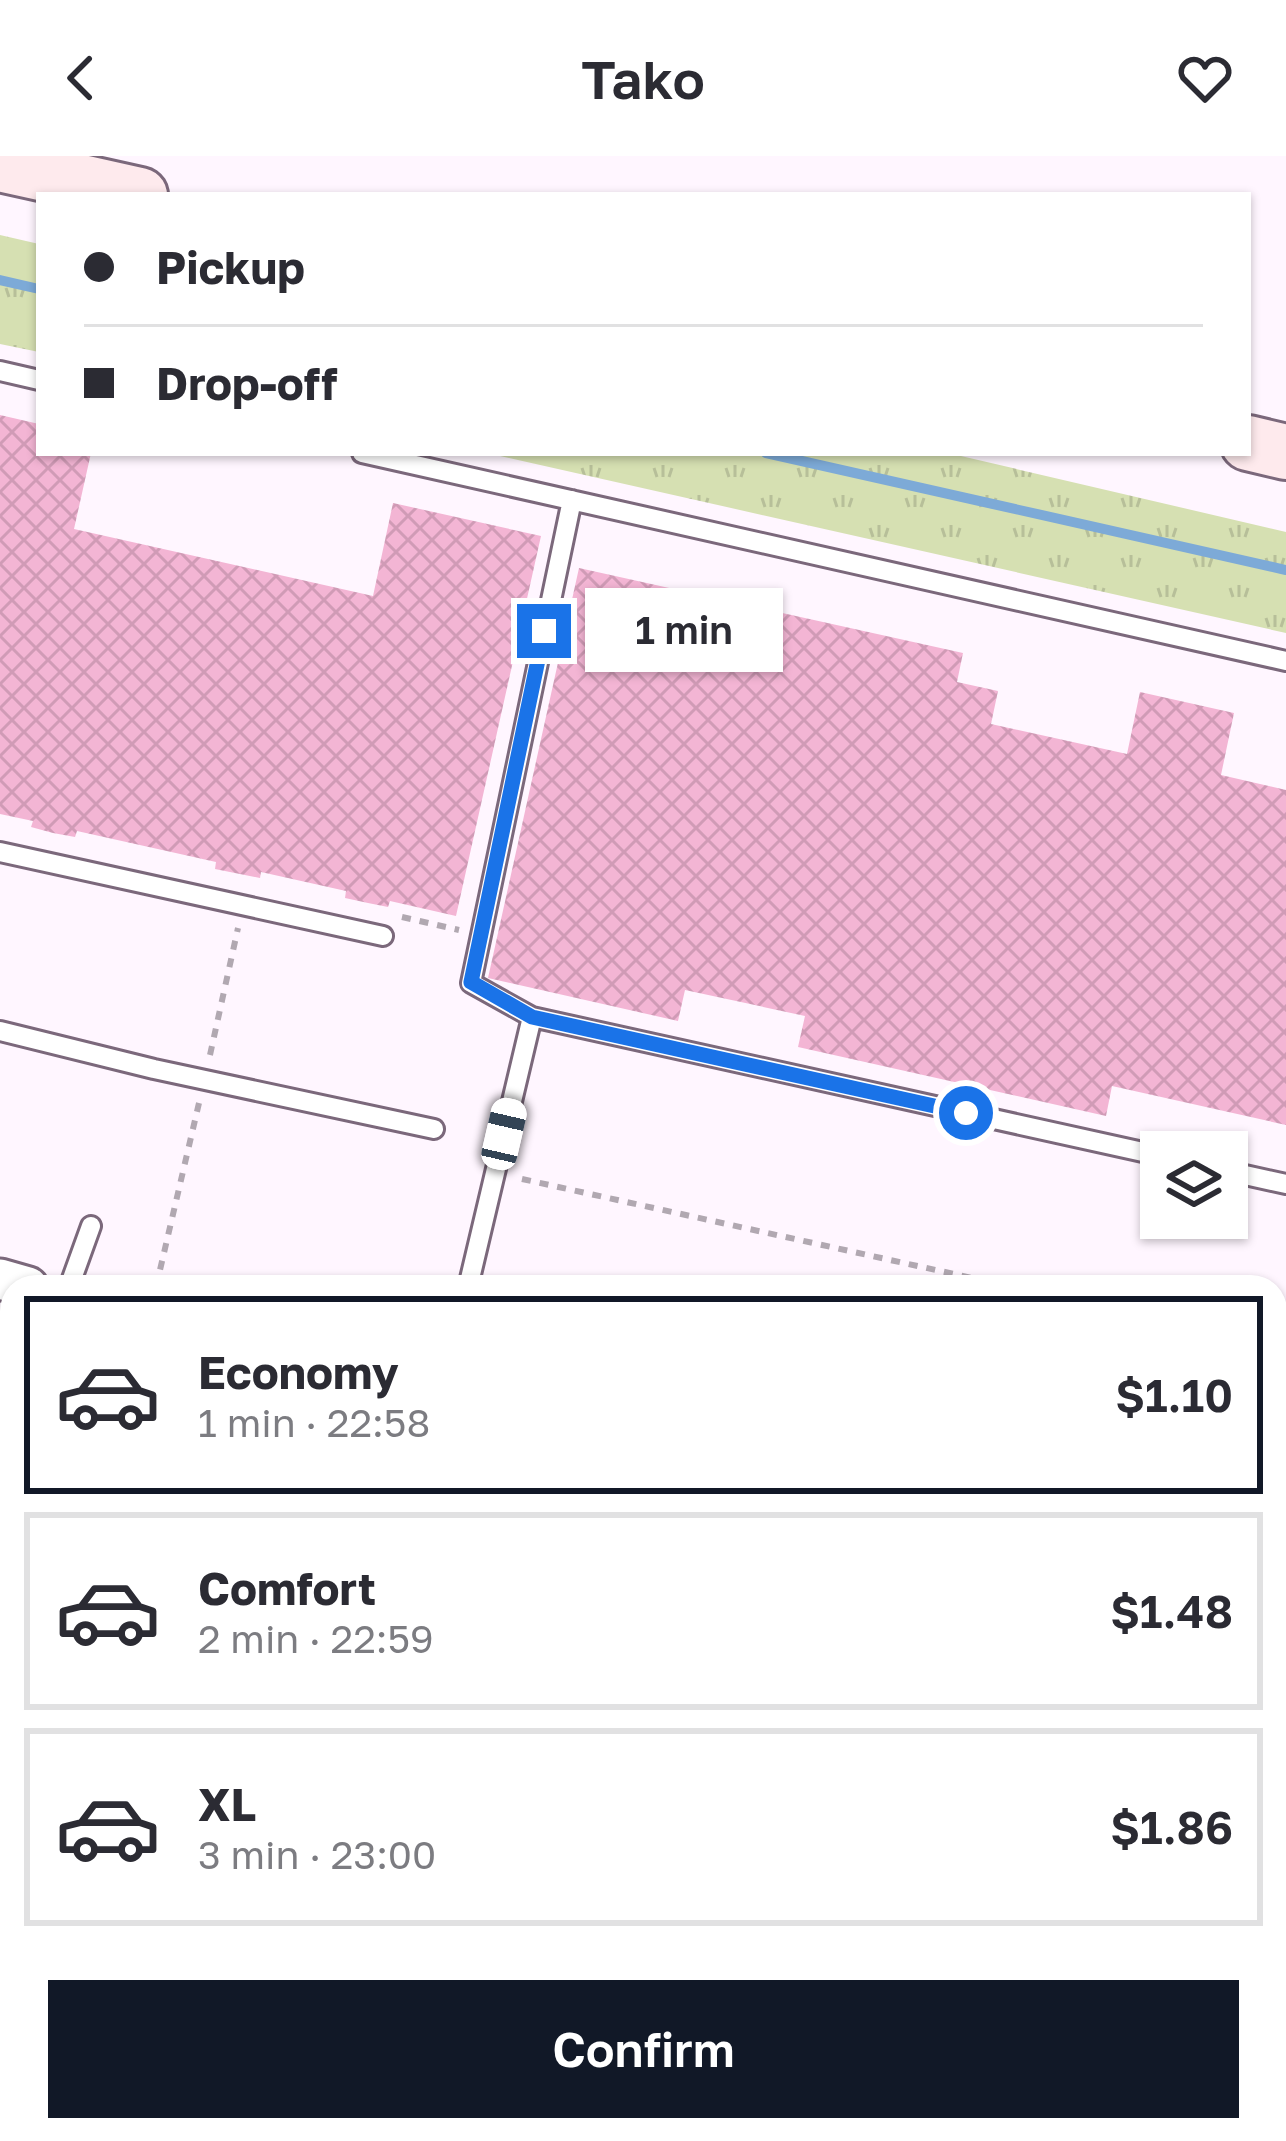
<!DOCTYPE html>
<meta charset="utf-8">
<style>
:root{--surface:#fff;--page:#f2f2f3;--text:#2b2b33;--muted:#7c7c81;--line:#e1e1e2;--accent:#111827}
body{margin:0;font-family:"Golos Text",sans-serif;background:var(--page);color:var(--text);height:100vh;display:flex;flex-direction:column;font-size:45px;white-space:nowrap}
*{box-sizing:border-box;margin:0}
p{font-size:39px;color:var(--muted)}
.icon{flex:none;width:66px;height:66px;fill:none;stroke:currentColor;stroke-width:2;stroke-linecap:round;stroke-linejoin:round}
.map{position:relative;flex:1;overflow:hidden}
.panel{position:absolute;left:0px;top:1119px;width:1287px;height:867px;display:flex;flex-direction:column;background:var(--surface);border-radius:36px 36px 0 0;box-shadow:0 3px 9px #0004}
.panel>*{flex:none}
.banner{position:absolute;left:36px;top:36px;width:1215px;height:264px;border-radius:0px;box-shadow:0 3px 9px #0004;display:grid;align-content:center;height:264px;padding:0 48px;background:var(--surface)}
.fabs{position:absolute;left:1140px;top:975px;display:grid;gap:24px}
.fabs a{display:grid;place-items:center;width:108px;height:108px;border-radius:0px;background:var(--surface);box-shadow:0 3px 9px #0004;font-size:60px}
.end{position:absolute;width:54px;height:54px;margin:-27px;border:15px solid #1a73e8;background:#fff;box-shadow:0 0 0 6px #fff}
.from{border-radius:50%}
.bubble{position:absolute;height:84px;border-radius:0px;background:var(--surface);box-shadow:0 3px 9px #0004;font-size:39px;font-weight:600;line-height:84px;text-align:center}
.car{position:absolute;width:36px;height:72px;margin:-36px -18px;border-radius:15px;box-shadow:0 0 9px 3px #0007;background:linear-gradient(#fff 24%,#345 0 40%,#fff 0 76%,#345 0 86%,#fff 0)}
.banner b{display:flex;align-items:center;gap:42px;height:114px;font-size:45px}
.banner b+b{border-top:3px solid var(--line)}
.banner i{width:30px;height:30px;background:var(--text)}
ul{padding:21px 0 0;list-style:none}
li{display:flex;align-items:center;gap:36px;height:198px;margin:0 24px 18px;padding:0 24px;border:6px solid var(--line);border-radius:0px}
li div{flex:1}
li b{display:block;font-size:45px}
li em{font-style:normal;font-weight:600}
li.on{border-color:var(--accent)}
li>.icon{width:108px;height:108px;stroke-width:1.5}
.cta{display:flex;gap:24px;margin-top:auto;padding:24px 48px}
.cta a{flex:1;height:138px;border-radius:0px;background:var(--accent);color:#fff;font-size:48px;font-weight:600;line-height:138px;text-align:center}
header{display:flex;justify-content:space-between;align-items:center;height:156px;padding:0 48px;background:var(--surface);font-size:54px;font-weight:600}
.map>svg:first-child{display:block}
.grass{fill:url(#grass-tufts)}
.forest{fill:url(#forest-firs)}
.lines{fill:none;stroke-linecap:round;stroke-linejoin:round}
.stream{stroke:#7daad7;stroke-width:10}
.building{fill:url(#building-cross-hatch)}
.lane-casing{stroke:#7b687b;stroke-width:24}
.street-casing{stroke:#7b687b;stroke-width:45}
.secondary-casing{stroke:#7b687b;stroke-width:60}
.path{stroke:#b1a8b1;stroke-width:6;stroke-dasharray:9 9;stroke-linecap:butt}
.lane{stroke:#fff;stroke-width:18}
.street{stroke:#fff;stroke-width:39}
.secondary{stroke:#feeaed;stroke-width:54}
.route{stroke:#1a73e8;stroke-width:15}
</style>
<header><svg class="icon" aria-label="back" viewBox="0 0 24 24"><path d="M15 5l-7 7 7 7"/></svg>Tako<svg class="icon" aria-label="heart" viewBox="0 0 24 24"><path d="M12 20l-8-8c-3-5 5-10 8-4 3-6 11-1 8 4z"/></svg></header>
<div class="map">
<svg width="1286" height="1985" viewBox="0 0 1286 1985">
<defs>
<pattern id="grass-tufts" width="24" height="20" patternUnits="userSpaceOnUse" patternTransform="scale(3)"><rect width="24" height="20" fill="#d6e0b2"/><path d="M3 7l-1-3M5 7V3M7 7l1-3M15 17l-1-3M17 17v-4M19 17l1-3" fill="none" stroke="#b7bf99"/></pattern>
<pattern id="forest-firs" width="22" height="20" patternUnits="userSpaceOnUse" patternTransform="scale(3)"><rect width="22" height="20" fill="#c2ce92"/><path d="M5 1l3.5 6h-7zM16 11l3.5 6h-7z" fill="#a6b07d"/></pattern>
<pattern id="building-cross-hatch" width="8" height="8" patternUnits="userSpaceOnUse" patternTransform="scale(3)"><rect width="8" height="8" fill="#f3b5d4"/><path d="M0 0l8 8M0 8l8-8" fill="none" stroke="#d09bb6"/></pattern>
</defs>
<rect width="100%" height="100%" fill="#fff6ff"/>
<!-- grass -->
<path class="grass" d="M 0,79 L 39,88 L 39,196 L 0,188 Z
M 487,297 L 948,297 L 1286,376 L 1286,477 Z
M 0,1665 L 12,1730 L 12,1830 L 0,1764 Z
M 12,1955 L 12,1974 L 54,1974 L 55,1985 L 8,1985 L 5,1957 Z"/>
<!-- forest -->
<path class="forest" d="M 73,1974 L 1195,1974 L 1211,1985 L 74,1985 Z"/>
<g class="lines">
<!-- stream -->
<path class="stream" d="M 0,124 L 39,133
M 766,297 L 1286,414"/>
</g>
<!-- building -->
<path class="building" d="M 0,259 L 39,268 L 39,297 L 91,297 L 74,373 L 373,440 L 393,347 L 541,380 L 456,760 L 390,745 L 388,751 L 368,747 L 345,742 L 346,735 L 261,716 L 260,722 L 215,713 L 216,706 L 77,675 L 75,681 L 53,677 L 31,671 L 33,665 L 0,658 Z
M 579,412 L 963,497 L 957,526 L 998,535 L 991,568 L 1127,598 L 1140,536 L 1234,557 L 1221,619 L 1286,634 L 1286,969 L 1112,930 L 1106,960 L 798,891 L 805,860 L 685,834 L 678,865 L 488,822 Z
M 1275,1662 L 1286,1668 L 1286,1971 L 1275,1965 Z
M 7,1884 L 12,1926 L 0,1928 L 0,1885 Z"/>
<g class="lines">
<!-- lane casing -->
<g class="lane-casing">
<path id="lane" d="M 0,215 L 39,224
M 362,297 L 1286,505
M 572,344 L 471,827 L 532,861 L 1161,1000
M 0,696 L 383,780
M 0,875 L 154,913 L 434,973
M 1227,1015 L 1286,1028
M 69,1131 L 91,1070
M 468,1131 L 532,861"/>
</g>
<!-- street casing -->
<g class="street-casing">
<path id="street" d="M 0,1123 L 28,1131
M 1275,1495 L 1286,1501"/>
</g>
<!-- secondary casing -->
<g class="secondary-casing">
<path id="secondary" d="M 0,8 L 140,39
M 1248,287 L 1286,296"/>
</g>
<!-- path -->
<path class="path" d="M 402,761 L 459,774
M 210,899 L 238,772
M 522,1023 L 1013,1131
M 156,1131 L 199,947
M 0,1167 L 12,1170
M 1275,1188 L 1286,1190
M 1275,1542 L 1286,1548
M 0,1627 L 12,1691
M 64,1974 L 65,1985"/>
<!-- lane -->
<use href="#lane" class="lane"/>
<!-- street -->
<use href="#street" class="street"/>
<!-- secondary -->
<use href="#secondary" class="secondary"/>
</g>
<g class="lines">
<!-- route -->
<path class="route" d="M 544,475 L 471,826 L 532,861 L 966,957"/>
</g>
</svg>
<div class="fabs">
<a><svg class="icon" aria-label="layers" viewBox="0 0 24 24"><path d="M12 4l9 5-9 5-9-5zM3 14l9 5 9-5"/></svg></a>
</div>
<i class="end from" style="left:966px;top:957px"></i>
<i class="end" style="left:544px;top:475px"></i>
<div class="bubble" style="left:585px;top:432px;width:198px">1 min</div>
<i class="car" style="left:504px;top:978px;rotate:13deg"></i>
<div class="banner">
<b><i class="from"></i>Pickup</b>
<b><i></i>Drop-off</b>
</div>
<section class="panel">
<ul>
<li class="on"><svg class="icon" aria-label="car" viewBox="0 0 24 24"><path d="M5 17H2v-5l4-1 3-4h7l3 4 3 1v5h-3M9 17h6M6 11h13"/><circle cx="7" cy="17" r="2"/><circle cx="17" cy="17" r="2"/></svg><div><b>Economy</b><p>1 min · 22:58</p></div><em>$1.10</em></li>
<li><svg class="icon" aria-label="car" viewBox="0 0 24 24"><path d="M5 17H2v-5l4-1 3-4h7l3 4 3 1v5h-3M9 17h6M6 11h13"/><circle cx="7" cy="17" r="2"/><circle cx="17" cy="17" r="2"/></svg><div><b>Comfort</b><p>2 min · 22:59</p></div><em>$1.48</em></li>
<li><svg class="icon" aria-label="car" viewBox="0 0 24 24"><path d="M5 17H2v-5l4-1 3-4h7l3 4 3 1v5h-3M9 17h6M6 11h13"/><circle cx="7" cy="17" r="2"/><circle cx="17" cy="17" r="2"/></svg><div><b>XL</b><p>3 min · 23:00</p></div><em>$1.86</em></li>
</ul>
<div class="cta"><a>Confirm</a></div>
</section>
</div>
